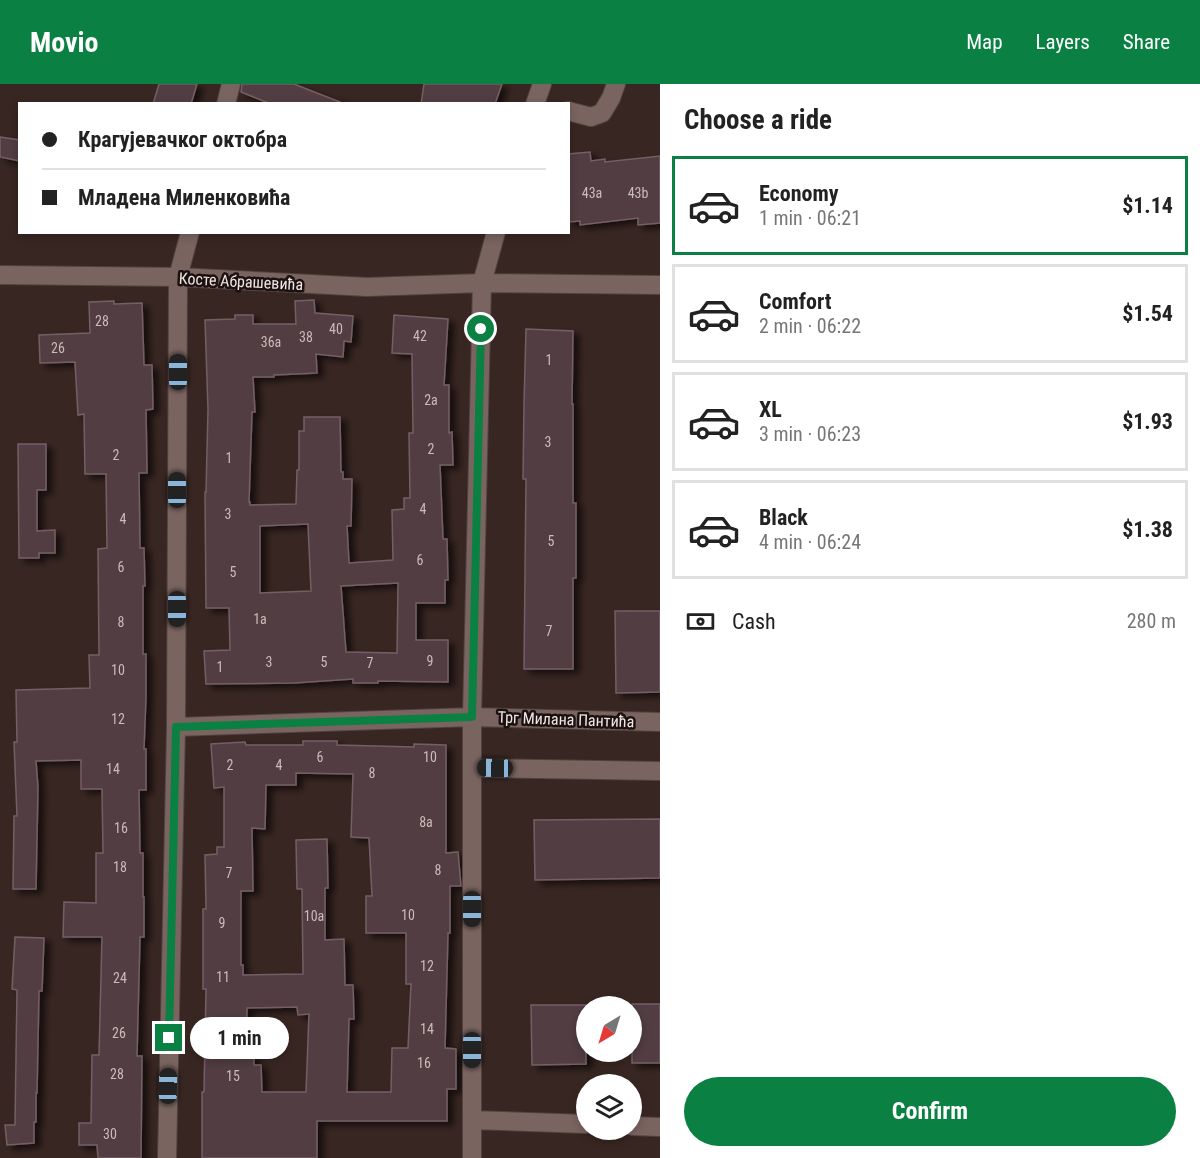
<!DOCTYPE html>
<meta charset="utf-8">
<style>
:root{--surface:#fff;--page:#f2f2f2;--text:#222;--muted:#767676;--line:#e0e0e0;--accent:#0b8043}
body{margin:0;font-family:"Roboto Condensed",sans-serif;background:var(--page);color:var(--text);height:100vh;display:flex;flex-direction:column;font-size:22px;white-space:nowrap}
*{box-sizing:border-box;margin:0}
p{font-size:20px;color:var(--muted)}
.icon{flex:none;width:33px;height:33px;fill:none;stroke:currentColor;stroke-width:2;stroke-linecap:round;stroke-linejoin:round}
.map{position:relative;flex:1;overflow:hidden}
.panel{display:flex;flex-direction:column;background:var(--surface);width:540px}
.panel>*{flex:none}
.hud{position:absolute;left:18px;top:18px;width:552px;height:132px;border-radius:0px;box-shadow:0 3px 9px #0003;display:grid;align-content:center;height:132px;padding:0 24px;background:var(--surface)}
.needle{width:39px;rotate:218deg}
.fabs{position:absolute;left:576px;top:912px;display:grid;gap:12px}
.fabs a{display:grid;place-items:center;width:66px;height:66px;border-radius:50%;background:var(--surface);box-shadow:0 3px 9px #0003;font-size:30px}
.end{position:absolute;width:27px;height:27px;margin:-14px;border:8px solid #0b8043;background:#fff;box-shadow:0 0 0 3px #fff}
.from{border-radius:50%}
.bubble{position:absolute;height:42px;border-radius:21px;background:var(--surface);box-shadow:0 3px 9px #0003;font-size:20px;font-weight:700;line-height:42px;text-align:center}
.car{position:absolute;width:18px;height:36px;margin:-18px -9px;border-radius:8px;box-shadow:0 0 4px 2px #0007;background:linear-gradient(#222 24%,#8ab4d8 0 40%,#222 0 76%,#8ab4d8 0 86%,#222 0)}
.hud b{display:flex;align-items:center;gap:21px;height:57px;font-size:22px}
.hud b+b{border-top:2px solid var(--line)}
.hud i{width:15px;height:15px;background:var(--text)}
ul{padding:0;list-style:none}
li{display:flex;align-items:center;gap:18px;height:99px;margin:0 12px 9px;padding:0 12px;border:3px solid var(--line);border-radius:0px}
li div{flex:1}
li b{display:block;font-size:22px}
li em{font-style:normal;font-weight:700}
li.on{border-color:var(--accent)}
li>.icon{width:54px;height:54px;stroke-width:1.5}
h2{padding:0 24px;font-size:27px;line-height:72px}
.pay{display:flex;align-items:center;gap:15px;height:66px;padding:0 24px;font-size:22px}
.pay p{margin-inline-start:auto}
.action{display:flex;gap:12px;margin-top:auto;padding:12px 24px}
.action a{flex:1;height:69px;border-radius:36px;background:var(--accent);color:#fff;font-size:24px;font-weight:700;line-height:69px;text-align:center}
header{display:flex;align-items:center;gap:36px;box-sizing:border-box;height:84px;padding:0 30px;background:var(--accent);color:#fff}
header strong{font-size:28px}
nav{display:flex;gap:33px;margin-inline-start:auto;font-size:21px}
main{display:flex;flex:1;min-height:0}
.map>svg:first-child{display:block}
.building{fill:#513d43;stroke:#745f65;stroke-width:1.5;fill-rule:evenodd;filter:url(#shadow)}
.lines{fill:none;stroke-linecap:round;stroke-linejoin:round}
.minor-casing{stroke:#524340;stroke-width:20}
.minor{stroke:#7a6460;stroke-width:18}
.route{stroke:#0b8043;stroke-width:8}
.labels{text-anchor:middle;stroke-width:5;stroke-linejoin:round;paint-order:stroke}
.number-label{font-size:14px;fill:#cabcbb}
.street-label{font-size:16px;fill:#f2e6e3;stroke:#1a1110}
</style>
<header>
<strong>Movio</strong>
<nav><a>Map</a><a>Layers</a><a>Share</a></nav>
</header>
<main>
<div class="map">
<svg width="660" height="1074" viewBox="0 0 660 1074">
<defs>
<filter id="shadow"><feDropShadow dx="6" dy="4" stdDeviation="3" flood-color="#0009"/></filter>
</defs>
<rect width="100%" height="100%" fill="#382622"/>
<!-- building -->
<path class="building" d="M 159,0 L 197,0 L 191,20 L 153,20 Z
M 242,0 L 294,0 L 340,18 L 340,20 L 271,20 L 241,8 Z
M 424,0 L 502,0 L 495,20 L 421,20 Z
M 0,53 L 20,56 L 20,77 L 0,73 Z
M 590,68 L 591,77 L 605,75 L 605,78 L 660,72 L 660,139 L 638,141 L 638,134 L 580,141 L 580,137 L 568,138 L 568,70 Z
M 314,216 L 315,229 L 353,232 L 351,258 L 344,257 L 343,273 L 316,270 L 317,289 L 274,291 L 274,293 L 253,293 L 255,328 L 252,328 L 249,418 L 250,418 L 250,421 L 296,420 L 297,386 L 299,386 L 299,347 L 304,347 L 304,333 L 340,333 L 341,388 L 343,388 L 343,395 L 352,395 L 351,442 L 347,442 L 349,479 L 393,476 L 392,426 L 404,425 L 404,414 L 410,414 L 409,349 L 413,349 L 412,270 L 392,269 L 394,231 L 448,235 L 444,301 L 449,301 L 449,349 L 452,348 L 453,381 L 440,381 L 443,455 L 447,455 L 448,496 L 445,496 L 445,519 L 416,519 L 416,556 L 448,556 L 448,598 L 378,597 L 378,599 L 353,599 L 353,595 L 294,599 L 206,600 L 204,567 L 230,566 L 229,524 L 206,524 L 205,408 L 206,408 L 208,325 L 205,236 L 235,235 L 235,231 L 253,231 L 253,240 L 296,240 L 295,217 ZM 308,440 L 311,507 L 260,509 L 260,442 ZM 398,499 L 397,569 L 346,568 L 341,502 Z
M 114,217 L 114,220 L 142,219 L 144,281 L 152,281 L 153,325 L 146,326 L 147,389 L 139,389 L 140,464 L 144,464 L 145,502 L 143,502 L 143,570 L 146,570 L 146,612 L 144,665 L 146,665 L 146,706 L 139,706 L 140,769 L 143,769 L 143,813 L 144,813 L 144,853 L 140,853 L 137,972 L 142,972 L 141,1074 L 98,1074 L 97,1061 L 79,1061 L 79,1039 L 91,1039 L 92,971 L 99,971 L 102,853 L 63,853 L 64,818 L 96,819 L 96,769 L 103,769 L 102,705 L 81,705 L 81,676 L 36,677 L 38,703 L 36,805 L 13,805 L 14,732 L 17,732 L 14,658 L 17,658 L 16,606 L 90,604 L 89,571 L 99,571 L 98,465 L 107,464 L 106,390 L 85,390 L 84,330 L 78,331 L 75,278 L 40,279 L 39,251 L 90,249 L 89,218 Z
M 526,245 L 573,247 L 572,320 L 573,320 L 573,419 L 576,419 L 576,494 L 573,494 L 573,585 L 524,585 L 526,395 L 523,395 L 524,320 Z
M 18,360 L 46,360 L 46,406 L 37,406 L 37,447 L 55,446 L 55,469 L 39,469 L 39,474 L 19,474 Z
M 615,527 L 660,527 L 660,608 L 616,609 Z
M 303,657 L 337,657 L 337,661 L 414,663 L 414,660 L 446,661 L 446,769 L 458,768 L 461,802 L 450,802 L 450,849 L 448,849 L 445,964 L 456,965 L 456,1005 L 447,1005 L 447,1037 L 317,1037 L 317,1074 L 202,1074 L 202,1008 L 204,1008 L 206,905 L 203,905 L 203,825 L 206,825 L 205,771 L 217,770 L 217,763 L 224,763 L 224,703 L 214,704 L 211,660 L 245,658 L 246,661 L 303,661 ZM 296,689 L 353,690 L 351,753 L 369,754 L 372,812 L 366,812 L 366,849 L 406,849 L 406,900 L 411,900 L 408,964 L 392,964 L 391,1008 L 347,1008 L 349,935 L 354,935 L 353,901 L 345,901 L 344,855 L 325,856 L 325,804 L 328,804 L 327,755 L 296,756 L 297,805 L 302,805 L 303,890 L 243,891 L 243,881 L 241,881 L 241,807 L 253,807 L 252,744 L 265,745 L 266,701 L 296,701 ZM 297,923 L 298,931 L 309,930 L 306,1008 L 262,1008 L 261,981 L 254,981 L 254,971 L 246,971 L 247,924 Z
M 660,735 L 660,794 L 535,796 L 534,736 Z
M 15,853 L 44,854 L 42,907 L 39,907 L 37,1009 L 36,1009 L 36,1038 L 34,1038 L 34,1059 L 7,1061 L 5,1041 L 15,1041 L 17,906 L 12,905 Z
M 632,920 L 660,920 L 660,979 L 632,979 Z
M 531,921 L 586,921 L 586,980 L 532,981 Z"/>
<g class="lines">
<!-- minor casing -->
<g class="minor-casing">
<path id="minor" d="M 226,20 L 231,0
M 535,20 L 542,0
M 568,27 L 591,33 L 602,29 L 611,14 L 616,0
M 0,191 L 178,193 L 367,203 L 482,199 L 660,201
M 176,643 L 472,633 L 660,638
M 472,684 L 660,687
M 472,1036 L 586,1040
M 632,1042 L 660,1043
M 167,1074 L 176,643 L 178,193 L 190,148
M 472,1074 L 472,633 L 482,199 L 496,148"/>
</g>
<!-- minor -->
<use href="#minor" class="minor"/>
</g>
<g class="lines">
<!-- route -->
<path class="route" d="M 169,954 L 176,643 L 472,633 L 481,245"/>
</g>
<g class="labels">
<!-- number labels -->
<g class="number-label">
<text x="592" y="114">43a</text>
<text x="638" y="114">43b</text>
<text x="102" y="242">28</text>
<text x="336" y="250">40</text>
<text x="420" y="257">42</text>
<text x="306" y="258">38</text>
<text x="271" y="263">36a</text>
<text x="58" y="269">26</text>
<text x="549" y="281">1</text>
<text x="431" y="321">2a</text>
<text x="548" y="363">3</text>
<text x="431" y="370">2</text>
<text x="116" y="376">2</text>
<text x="229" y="379">1</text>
<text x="423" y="430">4</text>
<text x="228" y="435">3</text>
<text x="123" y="440">4</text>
<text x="551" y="462">5</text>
<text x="420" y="481">6</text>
<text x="121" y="488">6</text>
<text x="233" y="493">5</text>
<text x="260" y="540">1a</text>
<text x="121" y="543">8</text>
<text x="549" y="552">7</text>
<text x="430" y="582">9</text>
<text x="269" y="583">3</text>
<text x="324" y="583">5</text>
<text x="370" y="584">7</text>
<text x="220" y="588">1</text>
<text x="118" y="591">10</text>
<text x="118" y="640">12</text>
<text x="320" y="678">6</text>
<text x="430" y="678">10</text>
<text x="230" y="686">2</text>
<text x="279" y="686">4</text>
<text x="113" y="690">14</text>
<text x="372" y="694">8</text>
<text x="426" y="743">8a</text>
<text x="121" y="749">16</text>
<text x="120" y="788">18</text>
<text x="438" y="791">8</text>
<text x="229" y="794">7</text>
<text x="408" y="836">10</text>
<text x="314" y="837">10a</text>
<text x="222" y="844">9</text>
<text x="427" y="887">12</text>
<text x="223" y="898">11</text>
<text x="120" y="899">24</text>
<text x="427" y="950">14</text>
<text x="119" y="954">26</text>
<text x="424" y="984">16</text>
<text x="117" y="995">28</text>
<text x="233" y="997">15</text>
<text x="110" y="1055">30</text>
</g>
<!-- street labels -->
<g class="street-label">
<text transform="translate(241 197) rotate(3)" y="6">Косте Абрашевића</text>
<text transform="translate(566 635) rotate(2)" y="6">Трг Милана Пантића</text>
</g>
</g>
</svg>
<div class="fabs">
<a><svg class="needle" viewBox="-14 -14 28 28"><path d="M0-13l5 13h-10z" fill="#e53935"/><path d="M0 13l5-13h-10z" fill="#767676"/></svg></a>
<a><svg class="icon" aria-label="layers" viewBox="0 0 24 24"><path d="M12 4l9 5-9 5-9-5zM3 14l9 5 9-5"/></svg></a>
</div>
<i class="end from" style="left:481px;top:245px"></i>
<i class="end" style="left:169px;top:954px"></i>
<div class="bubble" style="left:190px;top:933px;width:99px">1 min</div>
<i class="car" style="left:178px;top:288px;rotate:0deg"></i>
<i class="car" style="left:177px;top:406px;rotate:0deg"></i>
<i class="car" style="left:177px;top:525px;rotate:180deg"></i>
<i class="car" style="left:495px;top:684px;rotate:271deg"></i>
<i class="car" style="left:472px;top:825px;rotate:180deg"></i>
<i class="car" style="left:472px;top:966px;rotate:180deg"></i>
<i class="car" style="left:168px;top:1002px;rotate:1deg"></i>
<div class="hud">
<b><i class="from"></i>Крагујевачког октобра</b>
<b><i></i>Младена Миленковића</b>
</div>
</div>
<section class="panel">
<h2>Choose a ride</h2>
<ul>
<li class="on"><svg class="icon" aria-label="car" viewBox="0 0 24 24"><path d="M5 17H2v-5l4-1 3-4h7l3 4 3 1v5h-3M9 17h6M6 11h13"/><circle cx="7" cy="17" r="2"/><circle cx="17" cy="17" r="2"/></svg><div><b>Economy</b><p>1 min · 06:21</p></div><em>$1.14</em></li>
<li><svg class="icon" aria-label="car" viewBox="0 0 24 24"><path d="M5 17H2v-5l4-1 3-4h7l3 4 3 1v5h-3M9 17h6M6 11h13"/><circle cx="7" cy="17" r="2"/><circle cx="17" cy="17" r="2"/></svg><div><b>Comfort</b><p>2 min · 06:22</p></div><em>$1.54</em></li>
<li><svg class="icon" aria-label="car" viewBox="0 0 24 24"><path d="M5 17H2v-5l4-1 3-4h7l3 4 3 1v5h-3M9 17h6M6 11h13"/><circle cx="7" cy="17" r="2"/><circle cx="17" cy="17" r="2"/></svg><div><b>XL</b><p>3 min · 06:23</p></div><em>$1.93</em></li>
<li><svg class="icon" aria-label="car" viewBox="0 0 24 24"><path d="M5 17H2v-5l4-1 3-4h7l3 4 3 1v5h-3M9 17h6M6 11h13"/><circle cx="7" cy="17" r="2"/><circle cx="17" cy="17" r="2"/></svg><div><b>Black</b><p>4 min · 06:24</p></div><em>$1.38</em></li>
</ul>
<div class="pay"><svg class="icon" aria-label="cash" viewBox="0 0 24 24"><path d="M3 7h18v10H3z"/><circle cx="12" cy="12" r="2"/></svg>Cash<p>280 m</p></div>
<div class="action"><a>Confirm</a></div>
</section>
</main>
